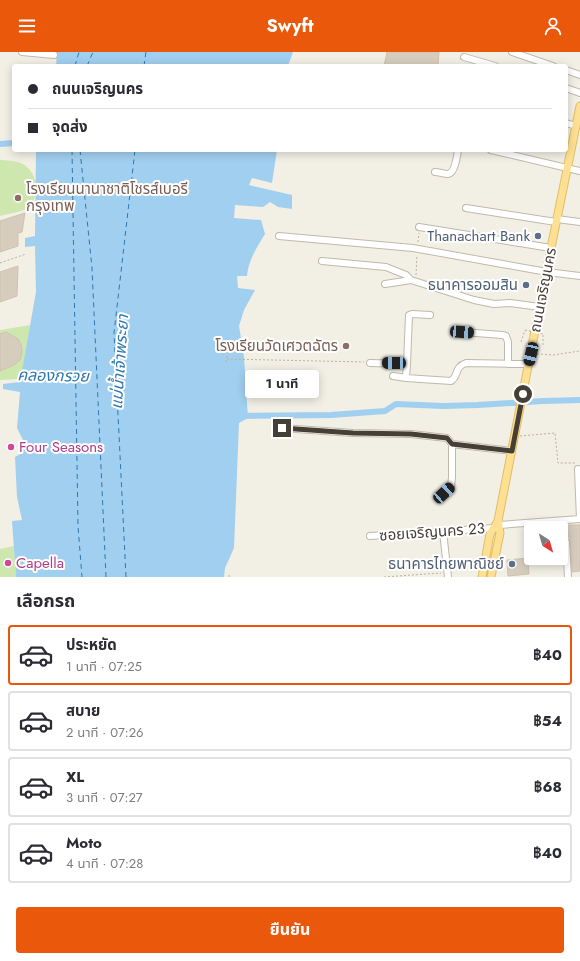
<!DOCTYPE html>
<html lang="th">
<meta charset="utf-8">
<style>
:root{--surface:#fff;--page:#f7f7f7;--text:#2b2b33;--muted:#7c7c81;--line:#e1e1e2;--accent:#ea580c}
body{margin:0;font-family:Jost,"Noto Sans Thai",sans-serif;background:var(--page);color:var(--text);height:100vh;display:flex;flex-direction:column;font-size:15px;white-space:nowrap}
*{box-sizing:border-box;margin:0}
p{font-size:13px;color:var(--muted)}
.icon{flex:none;width:22px;height:22px;fill:none;stroke:currentColor;stroke-width:2;stroke-linecap:round;stroke-linejoin:round}
.map{position:relative;height:525px;overflow:hidden}
.details{display:flex;flex-direction:column;background:var(--surface);flex:1}
.details>*{flex:none}
.top-card{position:absolute;left:12px;top:12px;width:556px;height:88px;border-radius:4px;box-shadow:0 2px 10px #0003;display:grid;align-content:center;height:88px;padding:0 16px;background:var(--surface)}
.needle{width:26px;rotate:143deg}
.fabs{position:absolute;left:524px;top:469px;display:grid;gap:8px}
.fabs a{display:grid;place-items:center;width:44px;height:44px;border-radius:4px;background:var(--surface);box-shadow:0 2px 10px #0003;font-size:20px}
.end{position:absolute;width:18px;height:18px;margin:-9px;border:5px solid #453f35;background:#fff;box-shadow:0 0 0 2px #fff}
.from{border-radius:50%}
.bubble{position:absolute;height:28px;border-radius:4px;background:var(--surface);box-shadow:0 2px 10px #0003;font-size:13px;font-weight:700;line-height:28px;text-align:center}
.car{position:absolute;width:12px;height:24px;margin:-12px -6px;border-radius:5px;box-shadow:0 0 3px 1px #0007;background:linear-gradient(#222 24%,#8ab4d8 0 40%,#222 0 76%,#8ab4d8 0 86%,#222 0)}
.top-card b{display:flex;align-items:center;gap:14px;height:38px;font-size:15px}
.top-card b+b{border-top:1px solid var(--line)}
.top-card i{width:10px;height:10px;background:var(--text)}
ul{padding:0;list-style:none}
li{display:flex;align-items:center;gap:12px;height:60px;margin:0 8px 6px;padding:0 8px;border:2px solid var(--line);border-radius:4px}
li div{flex:1}
li b{display:block;font-size:15px}
li em{font-style:normal;font-weight:700}
li.on{border-color:var(--accent)}
li>.icon{width:36px;height:36px;stroke-width:1.5}
h2{padding:0 16px;font-size:18px;line-height:48px}
.button{display:flex;gap:8px;margin-top:auto;padding:8px 16px}
.button a{flex:1;height:46px;border-radius:4px;background:var(--accent);color:#fff;font-size:16px;font-weight:700;line-height:46px;text-align:center}
header{display:flex;justify-content:space-between;align-items:center;height:52px;padding:0 16px;background:var(--accent);color:#fff;font-size:18px;font-weight:700}
.map>svg:first-child{display:block}
.green{fill:#cde7ae}
.water{fill:#a1cfef}
.lines{fill:none;stroke-linecap:round;stroke-linejoin:round}
.canal{stroke:#a1cfef;stroke-width:6}
.ferry{stroke:#2f78b0;stroke-width:1;stroke-dasharray:5 4;stroke-linecap:butt}
.building{fill:#d7cdbe;stroke:#cfc2ae}
.minor-casing{stroke:#c1b9ab;stroke-width:8}
.major-casing{stroke:#e2bd63;stroke-width:9}
.path{stroke:#bfb299;stroke-width:1;stroke-dasharray:2 2;stroke-linecap:butt}
.minor{stroke:#fff;stroke-width:6}
.major{stroke:#fde093;stroke-width:7}
.path-bridge{stroke:#bfb299;stroke-width:1;stroke-dasharray:2 2;stroke-linecap:butt}
.route{stroke:#453f35;stroke-width:5}
.education-dot{fill:#8d6e63;stroke:#fff;stroke-width:1.5}
.service-dot{fill:#5c6f8a;stroke:#fff;stroke-width:1.5}
.hotel-dot{fill:#d1479c;stroke:#fff;stroke-width:1.5}
.labels{text-anchor:middle;stroke-width:4;stroke-linejoin:round;paint-order:stroke}
.education-label{font-size:15px;fill:#785e54;stroke:#fff;text-anchor:start}
.service-label{font-size:15px;fill:#4e5e75;stroke:#fff;text-anchor:end}
.street-label{font-size:15px;fill:#453f35;stroke:#fff}
.hotel-label{font-size:15px;fill:#b23c85;stroke:#fff;text-anchor:start}
.water-label{font-size:16px;font-style:italic;fill:#2f78b0;stroke:#fff}
</style>
<header><svg class="icon" aria-label="menu" viewBox="0 0 24 24"><path d="M4 6h16M4 12h16M4 18h16"/></svg>Swyft<svg class="icon" aria-label="person" viewBox="0 0 24 24"><circle cx="12" cy="8" r="4"/><path d="M4 21q1-7 8-7t8 7"/></svg></header>
<div class="map">
<svg width="580" height="525" viewBox="0 0 580 525">
<rect width="100%" height="100%" fill="#f2efe5"/>
<!-- green -->
<path class="green" d="M 0,108 C 7,108 15,109 21,111 C 38,119 42,145 27,156 C 19,161 9,161 0,164 Z
M 30,273 L 21,327 L 0,328 L 0,278 Z
M 14,494 L 16,525 L 0,525 L 0,497 Z"/>
<!-- water -->
<path class="water" d="M 57,0 L 293,0 L 288,14 L 56,14 Z
M 36,98 L 277,98 L 272,131 L 252,126 L 249,133 L 292,143 L 292,157 L 278,155 L 270,150 L 263,155 L 235,153 L 234,166 L 261,168 L 265,182 C 257,195 248,209 247,224 L 237,224 L 238,236 L 255,238 L 244,258 L 239,274 L 244,305 L 248,366 L 239,371 L 234,496 L 225,516 L 224,525 L 16,525 L 12,469 L 22,468 L 17,445 L 15,405 L 22,401 L 23,388 L 17,376 L 20,340 L 3,337 L 3,332 L 20,330 L 36,240 L 35,194 L 25,195 L 25,186 L 35,184 Z"/>
<g class="lines">
<!-- canal -->
<path class="canal" d="M 0,92 L 14,91
M 239,364 L 331,363 L 385,359 L 396,352 L 443,354 L 478,353 L 543,349 L 580,348"/>
<!-- ferry -->
<path class="ferry" d="M 75,14 L 79,0
M 87,14 L 93,0
M 144,14 L 146,0
M 72,98 L 78,474 L 82,525
M 80,98 L 92,216 L 106,525
M 126,525 L 114,281 L 135,98"/>
</g>
<!-- building -->
<path class="building" d="M 387,0 L 439,0 L 438,14 L 384,14 Z
M 25,161 L 22,180 L 18,181 L 18,194 L 0,200 L 0,169 Z
M 18,214 L 17,244 L 0,250 L 0,220 Z
M 6,280 L 18,287 L 21,292 L 22,300 L 20,308 L 14,313 L 0,319 L 0,282 Z
M 561,473 L 580,473 L 580,519 L 572,520 L 570,485 L 561,485 Z
M 528,506 L 529,522 L 508,524 L 507,508 Z"/>
<g class="lines">
<!-- minor casing -->
<g class="minor-casing">
<path id="minor" d="M 22,0 L 54,3
M 512,0 L 553,14
M 464,5 L 495,14
M 566,18 L 580,23
M 566,36 L 580,41
M 566,71 L 576,74
M 491,98 L 580,119
M 435,120 C 439,120 444,122 448,122 C 455,121 457,104 458,98
M 466,156 L 556,170
M 557,167 L 580,170
M 419,175 L 551,196
M 279,184 L 413,196 L 547,220 L 580,224
M 322,209 L 386,215 L 406,223 L 411,228
M 385,232 L 411,228 L 474,248 L 494,252 L 510,251 L 540,255
M 463,280 L 502,283 L 506,284 L 508,290 L 508,312
M 370,311 L 407,312 L 406,326
M 407,312 L 409,263 L 412,262 L 430,263
M 393,324 L 406,326 L 451,329 C 459,324 454,315 466,311 L 529,312
M 282,376 L 353,381 L 411,382 L 447,386 L 452,392
M 578,417 L 580,467
M 444,441 L 451,435 L 452,425 L 452,392 L 512,399
M 499,473 L 580,467
M 443,479 L 448,525
M 370,484 L 494,476
M 566,490 L 568,525"/>
</g>
<!-- major casing -->
<g class="major-casing">
<path id="major" d="M 482,525 L 490,482 L 498,469
M 491,525 L 500,481 L 498,469 L 551,196 L 580,54"/>
</g>
<!-- path -->
<path class="path" d="M 418,190 L 419,181
M 0,211 L 26,202
M 416,223 L 417,203
M 521,290 L 525,278
M 543,293 L 543,282
M 537,302 L 553,303 L 580,299
M 227,307 L 364,310
M 226,310 L 227,303
M 520,384 L 555,381 L 558,411 L 575,411
M 229,523 L 229,525
M 384,525 L 441,521"/>
<!-- minor -->
<use href="#minor" class="minor"/>
<!-- major -->
<use href="#major" class="major"/>
<!-- path-bridge -->
<path class="path-bridge" d="M 525,278 L 543,282
M 481,506 L 499,509"/>
</g>
<g class="lines">
<!-- route -->
<path class="route" d="M 282,376 L 353,381 L 411,382 L 447,386 L 452,392 L 512,399 L 523,342"/>
</g>
<!-- markers -->
<g class="education-dot">
<circle cx="18" cy="146" r="4"/>
<circle cx="346" cy="294" r="4"/>
</g>
<g class="service-dot">
<circle cx="538" cy="184" r="4"/>
<circle cx="526" cy="233" r="4"/>
<circle cx="512" cy="512" r="4"/>
</g>
<g class="hotel-dot">
<circle cx="11" cy="395" r="4"/>
<circle cx="8" cy="511" r="4"/>
</g>
<g class="labels">
<!-- education labels -->
<g class="education-label">
<text x="26" y="142">โรงเรียนนานาชาติโชรส์เบอรี<tspan x="26" dy="17">กรุงเทพ</tspan></text>
<text x="338" y="299" text-anchor="end">โรงเรียนวัดเศวตฉัตร</text>
</g>
<!-- service labels -->
<g class="service-label">
<text x="530" y="189">Thanachart Bank</text>
<text x="518" y="238">ธนาคารออมสิน</text>
<text x="504" y="517">ธนาคารไทยพาณิชย์</text>
</g>
<!-- street labels -->
<g class="street-label">
<text transform="translate(543 238) rotate(-79)" y="5">ถนนเจริญนคร</text>
<text transform="translate(432 480) rotate(-4)" y="5">ซอยเจริญนคร 23</text>
</g>
<!-- hotel labels -->
<g class="hotel-label">
<text x="19" y="400">Four Seasons</text>
<text x="16" y="516">Capella</text>
</g>
<!-- water labels -->
<g class="water-label">
<text transform="translate(119 310) rotate(-86)" y="6">แม่น้ำเจ้าพระยา</text>
<text transform="translate(53 323) rotate(1)" y="6">คลองกรวย</text>
</g>
</g>
</svg>
<div class="fabs">
<a><svg class="needle" viewBox="-14 -14 28 28"><path d="M0-13l5 13h-10z" fill="#e53935"/><path d="M0 13l5-13h-10z" fill="#7c7c81"/></svg></a>
</div>
<i class="end from" style="left:523px;top:342px"></i>
<i class="end" style="left:282px;top:376px"></i>
<div class="bubble" style="left:245px;top:318px;width:74px">1 นาที</div>
<i class="car" style="left:462px;top:280px;rotate:94deg"></i>
<i class="car" style="left:531px;top:302px;rotate:193deg"></i>
<i class="car" style="left:394px;top:311px;rotate:271deg"></i>
<i class="car" style="left:444px;top:441px;rotate:48deg"></i>
<div class="top-card">
<b><i class="from"></i>ถนนเจริญนคร</b>
<b><i></i>จุดส่ง</b>
</div>
</div>
<section class="details">
<h2>เลือกรถ</h2>
<ul>
<li class="on"><svg class="icon" aria-label="car" viewBox="0 0 24 24"><path d="M5 17H2v-5l4-1 3-4h7l3 4 3 1v5h-3M9 17h6M6 11h13"/><circle cx="7" cy="17" r="2"/><circle cx="17" cy="17" r="2"/></svg><div><b>ประหยัด</b><p>1 นาที · 07:25</p></div><em>฿40</em></li>
<li><svg class="icon" aria-label="car" viewBox="0 0 24 24"><path d="M5 17H2v-5l4-1 3-4h7l3 4 3 1v5h-3M9 17h6M6 11h13"/><circle cx="7" cy="17" r="2"/><circle cx="17" cy="17" r="2"/></svg><div><b>สบาย</b><p>2 นาที · 07:26</p></div><em>฿54</em></li>
<li><svg class="icon" aria-label="car" viewBox="0 0 24 24"><path d="M5 17H2v-5l4-1 3-4h7l3 4 3 1v5h-3M9 17h6M6 11h13"/><circle cx="7" cy="17" r="2"/><circle cx="17" cy="17" r="2"/></svg><div><b>XL</b><p>3 นาที · 07:27</p></div><em>฿68</em></li>
<li><svg class="icon" aria-label="car" viewBox="0 0 24 24"><path d="M5 17H2v-5l4-1 3-4h7l3 4 3 1v5h-3M9 17h6M6 11h13"/><circle cx="7" cy="17" r="2"/><circle cx="17" cy="17" r="2"/></svg><div><b>Moto</b><p>4 นาที · 07:28</p></div><em>฿40</em></li>
</ul>
<div class="button"><a>ยืนยัน</a></div>
</section>
